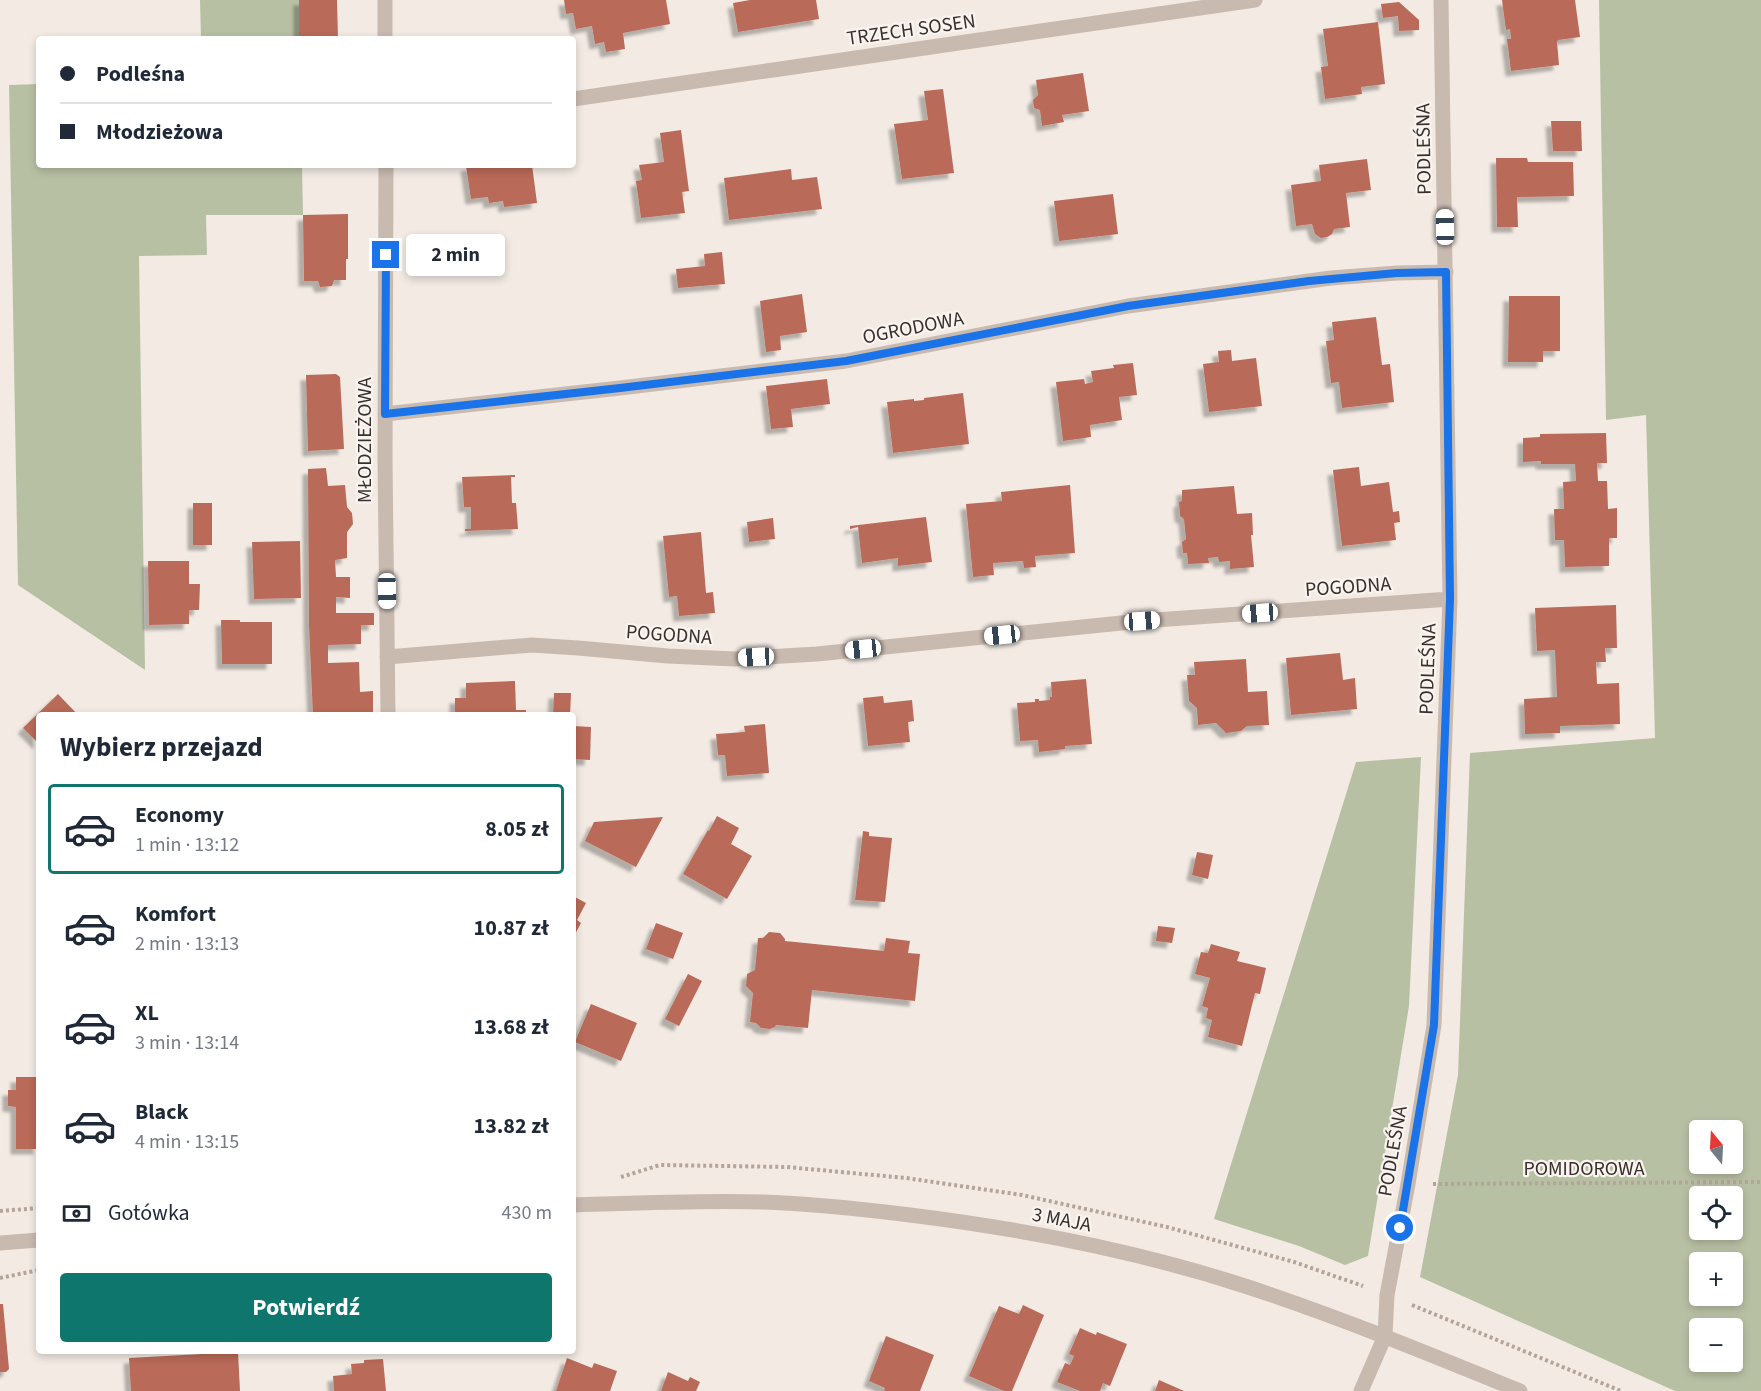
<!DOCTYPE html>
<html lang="pl">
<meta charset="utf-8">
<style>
:root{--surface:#fff;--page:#f2f2f3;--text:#1f2937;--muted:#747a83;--line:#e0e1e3;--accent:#0f766e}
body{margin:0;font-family:"Source Sans 3",sans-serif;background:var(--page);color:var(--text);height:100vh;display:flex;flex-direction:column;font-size:22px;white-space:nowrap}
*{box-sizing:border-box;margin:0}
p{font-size:20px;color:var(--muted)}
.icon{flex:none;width:33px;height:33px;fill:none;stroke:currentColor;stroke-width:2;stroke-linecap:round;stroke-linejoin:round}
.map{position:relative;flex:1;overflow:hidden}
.details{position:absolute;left:36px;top:712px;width:540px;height:642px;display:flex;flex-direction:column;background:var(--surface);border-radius:6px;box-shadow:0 3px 9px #0003}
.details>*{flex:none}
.guide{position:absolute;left:36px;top:36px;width:540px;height:132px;border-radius:6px;box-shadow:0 3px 9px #0003;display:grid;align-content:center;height:132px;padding:0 24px;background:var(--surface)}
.needle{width:39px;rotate:342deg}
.controls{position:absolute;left:1689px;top:1120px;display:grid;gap:12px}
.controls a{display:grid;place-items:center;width:54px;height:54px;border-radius:6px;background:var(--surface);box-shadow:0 3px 9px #0003;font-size:30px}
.end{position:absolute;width:27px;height:27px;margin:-14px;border:8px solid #1a73e8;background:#fff;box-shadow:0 0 0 3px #fff}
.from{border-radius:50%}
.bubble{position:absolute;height:42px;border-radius:6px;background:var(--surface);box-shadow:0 3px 9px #0003;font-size:20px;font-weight:700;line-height:42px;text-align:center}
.car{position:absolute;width:18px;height:36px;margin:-18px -9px;border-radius:8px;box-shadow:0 0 4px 2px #0007;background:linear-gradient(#fff 24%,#345 0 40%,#fff 0 76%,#345 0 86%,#fff 0)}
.guide b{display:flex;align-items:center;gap:21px;height:57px;font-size:22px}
.guide b+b{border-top:2px solid var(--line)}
.guide i{width:15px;height:15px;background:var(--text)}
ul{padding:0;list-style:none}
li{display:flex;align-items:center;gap:18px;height:90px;margin:0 12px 9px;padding:0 12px;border:3px solid transparent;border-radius:6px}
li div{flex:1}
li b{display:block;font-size:22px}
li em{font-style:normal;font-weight:700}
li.active{border-color:var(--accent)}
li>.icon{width:54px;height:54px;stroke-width:1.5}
h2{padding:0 24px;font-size:27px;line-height:72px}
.pay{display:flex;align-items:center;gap:15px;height:66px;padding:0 24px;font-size:22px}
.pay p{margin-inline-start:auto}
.button{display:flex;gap:12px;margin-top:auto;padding:12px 24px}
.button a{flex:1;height:69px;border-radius:6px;background:var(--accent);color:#fff;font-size:24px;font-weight:700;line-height:69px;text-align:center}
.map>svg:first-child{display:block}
.green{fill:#b8c0a4;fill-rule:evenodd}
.building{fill:#b96a59;filter:url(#shadow)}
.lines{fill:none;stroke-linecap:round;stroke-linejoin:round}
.path{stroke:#b5a49a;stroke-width:4;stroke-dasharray:3 3;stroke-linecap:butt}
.minor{stroke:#c9bab0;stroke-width:15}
.route{stroke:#1a73e8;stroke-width:8}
.labels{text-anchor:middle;stroke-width:4.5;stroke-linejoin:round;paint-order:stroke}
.street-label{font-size:20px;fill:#39302d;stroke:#f9f4ef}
</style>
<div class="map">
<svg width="1761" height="1391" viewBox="0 0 1761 1391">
<defs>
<filter id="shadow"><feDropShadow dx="-5.5" dy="5.5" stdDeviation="1.5" flood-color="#0004"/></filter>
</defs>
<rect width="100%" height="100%" fill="#f2eae3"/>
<!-- green -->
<path class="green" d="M 200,0 L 299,0 L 299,39 L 201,39 Z
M 1599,0 L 1761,0 L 1761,1391 L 1675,1391 L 1420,1277 L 1458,1075 L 1470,753 L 1655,738 L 1646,415 L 1606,420 ZM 1700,1131 L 1732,1131 L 1732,1164 L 1700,1164 ZM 1700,1197 L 1732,1197 L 1732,1230 L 1700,1230 ZM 1700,1263 L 1732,1263 L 1732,1296 L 1700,1296 ZM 1700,1329 L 1732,1329 L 1732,1362 L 1700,1362 Z
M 39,84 L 39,165 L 302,165 L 303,215 L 206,215 L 207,255 L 139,256 L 145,670 L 18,585 L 9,85 Z
M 1421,757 L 1409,1006 L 1368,1256 L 1345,1265 L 1299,1246 L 1214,1219 L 1356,762 Z"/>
<!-- building -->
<path class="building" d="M 299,0 L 337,0 L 338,39 L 299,39 Z
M 564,0 L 666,0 L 670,24 L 623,33 L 625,49 L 606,52 L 604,42 L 595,44 L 592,26 L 576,29 L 573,13 L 566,14 Z
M 750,0 L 816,0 L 819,19 L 738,32 L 733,3 Z
M 1502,0 L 1575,0 L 1580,37 L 1558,40 L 1557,42 L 1559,65 L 1511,71 L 1507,39 L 1511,39 L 1510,29 L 1506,30 Z
M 1399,2 L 1419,20 L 1419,30 L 1399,31 L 1398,16 L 1383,18 L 1381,4 Z
M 1378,22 L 1385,84 L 1361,87 L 1362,94 L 1325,99 L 1321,67 L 1328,66 L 1323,29 Z
M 1083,73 L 1089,111 L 1062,115 L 1064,122 L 1042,126 L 1040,110 L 1034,108 L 1033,100 L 1038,95 L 1036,80 Z
M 943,89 L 954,173 L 902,179 L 894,124 L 928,120 L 924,91 Z
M 1551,121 L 1581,121 L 1582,151 L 1553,151 Z
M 681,130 L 689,191 L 682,192 L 685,213 L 641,218 L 636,181 L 642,180 L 639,165 L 664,162 L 660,133 Z
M 1496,158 L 1527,158 L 1528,162 L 1573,162 L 1574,196 L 1517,197 L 1518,227 L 1497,227 Z
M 1367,159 L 1371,190 L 1346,193 L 1350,227 L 1334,229 L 1332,234 L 1327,237 L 1321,238 L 1315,234 L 1312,224 L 1296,226 L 1291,185 L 1321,181 L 1319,165 Z
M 475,165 L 532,165 L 537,203 L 504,207 L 503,201 L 489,203 L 488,197 L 471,199 L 466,166 Z
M 791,169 L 792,180 L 817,177 L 822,209 L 729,220 L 724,178 Z
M 1113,194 L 1118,234 L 1059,241 L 1054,201 Z
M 348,214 L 348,259 L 346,259 L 346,280 L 334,280 L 332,286 L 320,287 L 318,281 L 304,281 L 303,215 Z
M 722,252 L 725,284 L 678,288 L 676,269 L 705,266 L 704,254 Z
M 802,294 L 807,332 L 780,336 L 781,350 L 766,352 L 760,301 Z
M 1509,296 L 1560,296 L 1560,351 L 1543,351 L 1543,362 L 1508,362 Z
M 1376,317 L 1382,365 L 1390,364 L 1394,402 L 1342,408 L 1339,382 L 1331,383 L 1326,341 L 1334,340 L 1332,322 Z
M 1231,350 L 1232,361 L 1256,358 L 1262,406 L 1209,412 L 1203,364 L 1219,362 L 1218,351 Z
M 1133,363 L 1137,395 L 1119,397 L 1122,420 L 1090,425 L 1091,437 L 1063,441 L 1056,382 L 1084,379 L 1085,384 L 1093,382 L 1091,371 L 1114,368 L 1113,365 Z
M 336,374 L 340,377 L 344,449 L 308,451 L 306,375 Z
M 827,379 L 830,404 L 791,409 L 793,427 L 771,429 L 766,386 Z
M 963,393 L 969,444 L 893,453 L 887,402 L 914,399 L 914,401 L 924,400 L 924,398 Z
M 1606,433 L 1607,463 L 1597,463 L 1598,481 L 1607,481 L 1608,509 L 1617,508 L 1617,538 L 1609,538 L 1609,566 L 1565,567 L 1564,540 L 1555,540 L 1554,509 L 1564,509 L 1563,482 L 1576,481 L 1575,464 L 1541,464 L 1541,461 L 1523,462 L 1523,438 L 1540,437 L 1540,434 Z
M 1359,467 L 1361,486 L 1389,482 L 1393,512 L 1399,511 L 1400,522 L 1394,523 L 1396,540 L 1342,546 L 1333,470 Z
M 326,468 L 328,486 L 345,485 L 347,507 L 352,513 L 353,524 L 347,532 L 347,558 L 335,560 L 336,577 L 350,577 L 350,598 L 336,597 L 336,613 L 374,613 L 374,625 L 361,625 L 361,644 L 328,645 L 328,663 L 359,662 L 360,692 L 373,691 L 373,716 L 313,716 L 309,625 L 308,469 Z
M 515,475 L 515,477 L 511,477 L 512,503 L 516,503 L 518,529 L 465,531 L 465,529 L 471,529 L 471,507 L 464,507 L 462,477 Z
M 1070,485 L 1075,553 L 1035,556 L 1036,567 L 1024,568 L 1023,561 L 993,563 L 994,575 L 973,577 L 966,504 L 1002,501 L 1001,492 Z
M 1234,486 L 1237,514 L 1252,513 L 1253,535 L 1251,535 L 1254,567 L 1230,569 L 1230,561 L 1219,562 L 1218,557 L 1208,558 L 1209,563 L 1188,564 L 1187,553 L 1183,553 L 1182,542 L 1186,539 L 1184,519 L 1180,516 L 1179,502 L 1182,501 L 1182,490 Z
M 193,503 L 212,503 L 212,545 L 193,545 Z
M 926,517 L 932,562 L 898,566 L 898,558 L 862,563 L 858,527 L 850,529 L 850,526 Z
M 773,518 L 775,539 L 749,542 L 747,522 Z
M 701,532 L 706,593 L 713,592 L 715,613 L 679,616 L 677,596 L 669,597 L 663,536 Z
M 300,541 L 301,598 L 254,599 L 252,542 Z
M 148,561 L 189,561 L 189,584 L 200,584 L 199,610 L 189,610 L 189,624 L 149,625 Z
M 1616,605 L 1617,648 L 1605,648 L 1606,662 L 1596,662 L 1597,684 L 1619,683 L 1620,724 L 1560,726 L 1560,733 L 1525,734 L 1524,699 L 1557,697 L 1555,650 L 1537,651 L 1535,608 Z
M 221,620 L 240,620 L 240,622 L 272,622 L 272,664 L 222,664 Z
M 1340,653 L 1343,680 L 1355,678 L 1357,709 L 1291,715 L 1286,658 Z
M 1246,659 L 1248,692 L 1267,691 L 1269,725 L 1247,726 L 1241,731 L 1226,733 L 1216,723 L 1198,725 L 1197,708 L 1189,701 L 1187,675 L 1195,675 L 1194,662 Z
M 1086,679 L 1092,744 L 1065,746 L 1065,749 L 1039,752 L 1038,740 L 1020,741 L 1017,703 L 1035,702 L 1035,699 L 1039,699 L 1039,701 L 1050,700 L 1050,697 L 1052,697 L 1051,682 Z
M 515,681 L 516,710 L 526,710 L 526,716 L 455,715 L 455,698 L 466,698 L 466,683 Z
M 554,693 L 571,693 L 570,716 L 553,716 Z
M 58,694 L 79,716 L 39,716 L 39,744 L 23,728 Z
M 883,696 L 884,703 L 912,700 L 914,721 L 908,722 L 910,742 L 868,746 L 863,698 Z
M 765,724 L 769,773 L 727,776 L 725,755 L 718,755 L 716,734 L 745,732 L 744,726 Z
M 573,726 L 591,727 L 590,760 L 573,759 Z
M 717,816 L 739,828 L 731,844 L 752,856 L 727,899 L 683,874 L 708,830 L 709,831 Z
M 663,817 L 636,867 L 585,841 L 594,822 Z
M 863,831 L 869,832 L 869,836 L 892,838 L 885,902 L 855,900 Z
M 1197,852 L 1213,855 L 1208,879 L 1192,875 Z
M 573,896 L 586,903 L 577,920 L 581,923 L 573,938 Z
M 656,923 L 683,933 L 673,959 L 646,949 Z
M 1158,926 L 1175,928 L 1172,943 L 1156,941 Z
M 769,932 L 780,933 L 785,939 L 785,941 L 884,951 L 886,938 L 910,941 L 908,953 L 920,954 L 915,1001 L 812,990 L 808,1028 L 776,1025 L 775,1027 L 770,1029 L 761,1028 L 756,1023 L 750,1022 L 753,993 L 746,986 L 747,974 L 755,970 L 758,938 L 763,938 Z
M 1211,944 L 1240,952 L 1237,961 L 1266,968 L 1260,994 L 1255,993 L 1242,1046 L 1208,1037 L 1212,1020 L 1206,1018 L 1208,1008 L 1202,1006 L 1210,978 L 1195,974 L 1201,952 L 1208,953 Z
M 688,974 L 702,981 L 679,1026 L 665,1019 Z
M 591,1004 L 637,1023 L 621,1061 L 575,1042 Z
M 16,1077 L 39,1077 L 39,1149 L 16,1149 L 16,1107 L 8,1106 L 8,1090 L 16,1090 Z
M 0,1304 L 3,1304 L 9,1369 L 6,1372 L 0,1372 Z
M 1023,1305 L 1044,1315 L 1012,1391 L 1004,1391 L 969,1376 L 999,1306 L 1019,1314 Z
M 1080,1328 L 1096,1335 L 1097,1332 L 1127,1344 L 1110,1386 L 1103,1383 L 1100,1391 L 1080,1391 L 1057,1382 L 1065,1363 L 1070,1365 L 1074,1356 L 1069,1354 Z
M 886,1336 L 934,1355 L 920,1391 L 884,1391 L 885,1388 L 869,1381 Z
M 238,1352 L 240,1391 L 131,1391 L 129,1358 Z
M 567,1358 L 592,1368 L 594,1363 L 617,1371 L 610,1391 L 556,1391 Z
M 383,1359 L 386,1391 L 334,1391 L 333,1376 L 352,1374 L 351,1364 L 364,1363 L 364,1360 Z
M 668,1372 L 688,1381 L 690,1377 L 700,1382 L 696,1391 L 661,1391 Z
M 1159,1380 L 1184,1391 L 1155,1391 Z"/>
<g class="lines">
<!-- path -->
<path class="path" d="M 621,1177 L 660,1165 L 787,1167 L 906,1178 L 1022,1195 L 1167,1227 L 1294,1262 L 1363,1286
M 1433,1184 L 1761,1182
M 0,1211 L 39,1208
M 0,1278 L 39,1270
M 1412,1305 L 1621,1391"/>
<!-- minor -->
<path class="minor" d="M 385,0 L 385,39
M 573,99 L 1255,0
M 386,165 L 385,459 L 388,716
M 385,414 L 620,388 L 846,361 L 1128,306 L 1331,278 L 1397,273 L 1446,272
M 387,657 L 532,645 L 578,648 L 668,656 L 735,659 L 817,654 L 1141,621 L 1450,599
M 573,1205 C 636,1203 701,1200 764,1202 C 813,1204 862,1209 910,1215 C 1023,1229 1137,1251 1245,1286 C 1339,1317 1429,1354 1520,1391
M 0,1243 L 39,1240
M 1361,1391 L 1385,1336 L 1387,1295 L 1408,1184 L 1434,1025 L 1450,599 L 1441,0"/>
</g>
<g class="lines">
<!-- route -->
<path class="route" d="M 386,255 L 385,414 L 620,388 L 846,361 L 1128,306 L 1309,281 L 1397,273 L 1446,272 L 1450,599 L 1434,1025 L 1400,1228"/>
</g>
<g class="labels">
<!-- street labels -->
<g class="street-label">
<text transform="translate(911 29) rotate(-8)" y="7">TRZECH SOSEN</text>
<text transform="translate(1423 149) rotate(-91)" y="7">PODLEŚNA</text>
<text transform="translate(913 327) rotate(-11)" y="7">OGRODOWA</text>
<text transform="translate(364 440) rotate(-90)" y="7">MŁODZIEŻOWA</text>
<text transform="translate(1348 586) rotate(-4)" y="7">POGODNA</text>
<text transform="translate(669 634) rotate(4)" y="7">POGODNA</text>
<text transform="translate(1427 669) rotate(-88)" y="7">PODLEŚNA</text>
<text transform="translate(1392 1151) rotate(-80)" y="7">PODLEŚNA</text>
<text x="1584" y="1175">POMIDOROWA</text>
<text transform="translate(1062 1219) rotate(11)" y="7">3 MAJA</text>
</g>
</g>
</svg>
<div class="controls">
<a><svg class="needle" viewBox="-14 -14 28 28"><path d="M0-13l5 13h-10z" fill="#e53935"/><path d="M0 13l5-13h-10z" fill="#747a83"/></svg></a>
<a><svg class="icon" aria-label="locate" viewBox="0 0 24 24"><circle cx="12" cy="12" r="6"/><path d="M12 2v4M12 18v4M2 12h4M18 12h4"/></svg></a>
<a>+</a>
<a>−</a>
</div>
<i class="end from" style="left:1400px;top:1228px"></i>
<i class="end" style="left:386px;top:255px"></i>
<div class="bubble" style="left:406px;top:234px;width:99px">2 min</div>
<i class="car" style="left:1445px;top:227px;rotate:359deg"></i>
<i class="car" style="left:387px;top:591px;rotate:179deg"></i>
<i class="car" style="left:1260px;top:613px;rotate:266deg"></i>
<i class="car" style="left:1142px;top:621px;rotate:86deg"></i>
<i class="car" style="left:1002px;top:635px;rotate:264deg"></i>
<i class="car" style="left:863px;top:649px;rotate:264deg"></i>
<i class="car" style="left:756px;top:657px;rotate:267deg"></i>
<div class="guide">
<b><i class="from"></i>Podleśna</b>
<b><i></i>Młodzieżowa</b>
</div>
<section class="details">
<h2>Wybierz przejazd</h2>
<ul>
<li class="active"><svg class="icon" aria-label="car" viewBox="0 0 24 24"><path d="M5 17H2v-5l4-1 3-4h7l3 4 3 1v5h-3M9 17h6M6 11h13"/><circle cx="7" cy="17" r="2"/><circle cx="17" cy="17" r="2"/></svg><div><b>Economy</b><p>1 min · 13:12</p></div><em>8.05 zł</em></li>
<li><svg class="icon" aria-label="car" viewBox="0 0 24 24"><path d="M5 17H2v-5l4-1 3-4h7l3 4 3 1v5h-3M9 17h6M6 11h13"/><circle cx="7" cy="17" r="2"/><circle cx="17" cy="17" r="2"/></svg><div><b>Komfort</b><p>2 min · 13:13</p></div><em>10.87 zł</em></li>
<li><svg class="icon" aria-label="car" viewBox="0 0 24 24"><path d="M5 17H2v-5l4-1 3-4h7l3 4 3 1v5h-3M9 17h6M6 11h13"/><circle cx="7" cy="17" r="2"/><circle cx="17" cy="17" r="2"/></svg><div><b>XL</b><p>3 min · 13:14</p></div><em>13.68 zł</em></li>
<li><svg class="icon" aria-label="car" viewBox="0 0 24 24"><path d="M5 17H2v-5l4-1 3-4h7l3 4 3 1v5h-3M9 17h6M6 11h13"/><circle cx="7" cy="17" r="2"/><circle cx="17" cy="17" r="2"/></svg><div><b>Black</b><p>4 min · 13:15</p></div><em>13.82 zł</em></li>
</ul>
<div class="pay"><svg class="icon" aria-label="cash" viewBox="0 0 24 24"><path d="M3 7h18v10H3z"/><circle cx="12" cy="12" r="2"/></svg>Gotówka<p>430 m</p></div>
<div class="button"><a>Potwierdź</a></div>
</section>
</div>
